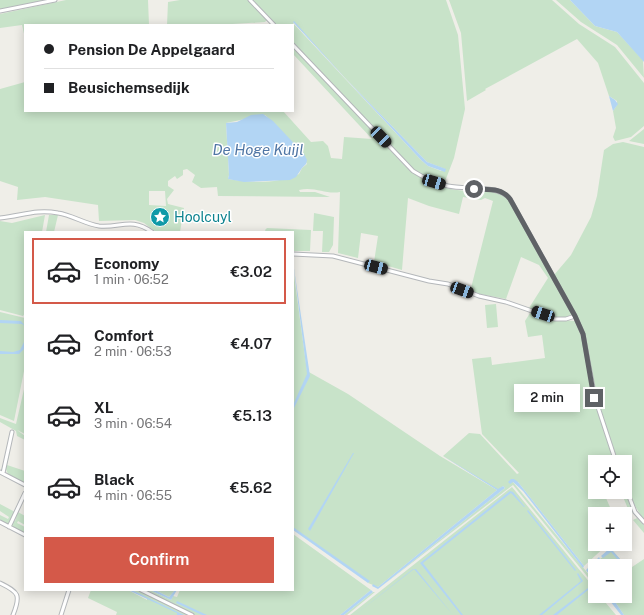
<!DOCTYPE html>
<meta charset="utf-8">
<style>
:root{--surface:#fff;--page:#f6f6f6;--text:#202124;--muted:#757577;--line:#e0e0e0;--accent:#d45949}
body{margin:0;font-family:"Public Sans",sans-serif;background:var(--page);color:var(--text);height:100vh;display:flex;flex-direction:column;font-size:15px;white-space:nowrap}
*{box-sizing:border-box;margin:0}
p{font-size:13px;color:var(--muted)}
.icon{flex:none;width:22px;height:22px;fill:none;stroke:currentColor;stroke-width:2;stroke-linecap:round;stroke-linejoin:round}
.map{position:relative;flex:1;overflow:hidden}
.panel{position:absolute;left:24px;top:231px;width:270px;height:360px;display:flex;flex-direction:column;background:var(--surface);border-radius:0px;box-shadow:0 2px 10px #0003}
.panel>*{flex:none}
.top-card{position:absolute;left:24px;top:24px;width:270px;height:88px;border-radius:0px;box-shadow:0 2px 10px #0003;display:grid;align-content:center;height:88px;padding:0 20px;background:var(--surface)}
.controls{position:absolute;left:588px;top:455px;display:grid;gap:8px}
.controls a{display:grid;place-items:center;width:44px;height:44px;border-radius:0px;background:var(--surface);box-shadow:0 2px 10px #0003;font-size:20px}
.end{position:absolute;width:18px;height:18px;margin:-9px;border:5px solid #5f6266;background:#fff;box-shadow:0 0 0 2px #fff}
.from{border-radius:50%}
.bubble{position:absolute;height:28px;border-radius:0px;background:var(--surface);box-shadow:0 2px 10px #0003;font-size:13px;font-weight:600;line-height:28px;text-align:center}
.car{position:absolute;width:12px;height:24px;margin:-12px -6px;border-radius:5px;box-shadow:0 0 3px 1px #0007;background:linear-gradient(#222 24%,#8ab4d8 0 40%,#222 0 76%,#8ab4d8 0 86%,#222 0)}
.top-card b{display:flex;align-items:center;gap:14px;height:38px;font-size:15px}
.top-card b+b{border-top:1px solid var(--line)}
.top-card i{width:10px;height:10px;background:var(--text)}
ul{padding:7px 0 0;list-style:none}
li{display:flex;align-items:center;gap:12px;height:66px;margin:0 8px 6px;padding:0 12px;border:2px solid transparent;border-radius:0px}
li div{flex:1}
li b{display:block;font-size:15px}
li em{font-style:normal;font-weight:600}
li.active{border-color:var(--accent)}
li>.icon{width:36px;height:36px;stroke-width:1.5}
.button{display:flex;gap:8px;margin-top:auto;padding:8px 20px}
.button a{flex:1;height:46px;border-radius:0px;background:var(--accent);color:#fff;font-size:16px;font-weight:600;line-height:46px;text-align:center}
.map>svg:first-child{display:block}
.green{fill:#c8e3c9;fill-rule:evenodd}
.water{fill:#b2d5f4}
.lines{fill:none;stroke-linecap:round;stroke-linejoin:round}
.minor-casing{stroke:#b4b7ba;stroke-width:5}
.minor{stroke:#fff;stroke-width:3}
.route{stroke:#5f6266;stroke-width:5}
.labels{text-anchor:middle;stroke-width:3;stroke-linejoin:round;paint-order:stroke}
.culture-label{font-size:14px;fill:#0d838f;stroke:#fff;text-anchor:start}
.water-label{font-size:15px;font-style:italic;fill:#5076a5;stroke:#fff}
</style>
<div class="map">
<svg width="644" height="615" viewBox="0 0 644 615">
<rect width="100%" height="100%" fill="#efeee8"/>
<!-- green -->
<path class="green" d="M 0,0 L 45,0 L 0,10 Z
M 66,0 L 148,0 L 149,25 L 25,25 L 25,38 L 22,25 L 0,28 L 0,14 Z
M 180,0 L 248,0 L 267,20 L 265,22 L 217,25 L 167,25 L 168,2 Z
M 252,0 L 446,0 L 458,35 L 465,109 L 454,158 L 444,184 L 418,174 L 332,85 L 293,42 L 293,25 L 276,25 ZM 294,22 L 346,79 L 427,162 L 445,169 L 441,171 L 428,166 L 421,160 L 293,23 Z
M 449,0 L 552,0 L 579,24 L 615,47 L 644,83 L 644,126 L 631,137 L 615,141 L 613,137 L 616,128 L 613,111 L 617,105 L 617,101 L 609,96 L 598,63 L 577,39 L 485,89 L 486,90 L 467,101 L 461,33 Z
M 556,0 L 570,0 L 595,26 L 617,32 L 643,60 L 644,78 L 617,45 L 581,22 Z
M 293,46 L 405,166 C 423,183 446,191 471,191 C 488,192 496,188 509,200 L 572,313 C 564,326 539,312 529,308 L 548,278 L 539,265 L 521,257 L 506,299 L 470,292 L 493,201 L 485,198 L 481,200 L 463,197 L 459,214 L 429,206 L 408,198 L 402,270 L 374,262 L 378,236 L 361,233 L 358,258 L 338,253 L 340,192 C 326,195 315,186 299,190 L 300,192 L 315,192 L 330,197 L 218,196 L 217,187 L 201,188 L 192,182 L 195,175 L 187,169 L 183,170 L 183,175 L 177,179 L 175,176 L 168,181 L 168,186 L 174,190 L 167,199 L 168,204 L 184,208 L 180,232 L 156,232 L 144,223 L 135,220 L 99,221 L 98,205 L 45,197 L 17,200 L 18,187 L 0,181 L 0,89 L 25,82 L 25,111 L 283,111 L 311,142 L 323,141 L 328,146 L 331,158 L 342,159 L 344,137 L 372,139 L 293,54 ZM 265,115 L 299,149 L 307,164 L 302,168 L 299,174 C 277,184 251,183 228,179 L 229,175 L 226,123 ZM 149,191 L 165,191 L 166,206 L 149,205 Z
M 644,129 L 644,144 L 629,141 Z
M 623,142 L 644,147 L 644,520 C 630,500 625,486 625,462 L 618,462 L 595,392 L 584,331 L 554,275 L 571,255 L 591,217 L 597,196 L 604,150 L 613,144 Z
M 314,213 L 334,217 L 333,245 L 329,252 L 322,252 L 323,231 L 313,231 Z
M 45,215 L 42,232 L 25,232 L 25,313 L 23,316 L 0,310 L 0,221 L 12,223 Z
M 49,215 L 58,215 L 54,232 L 46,232 Z
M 267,228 L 311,230 L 310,251 L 293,251 L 293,232 L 266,232 L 265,230 Z
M 293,268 L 307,371 L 348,394 L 440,456 L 497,490 L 378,587 L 368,583 L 369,581 L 293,529 Z
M 496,304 L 498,327 L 487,328 L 485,305 Z
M 0,312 L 25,318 L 25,366 L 14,421 L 0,415 Z
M 530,313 L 557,320 L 576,321 L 585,350 L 594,399 L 615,462 L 595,462 L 595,492 L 620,492 L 606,498 L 613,514 L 595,514 L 595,544 L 608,544 L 584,566 L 518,482 L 513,482 L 595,582 L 595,586 L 513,485 L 378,589 L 505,488 L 503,486 L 498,490 L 443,456 L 469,433 L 480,434 L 517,474 L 519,473 L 482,434 L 472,359 L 491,357 L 492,365 L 545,358 L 542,335 L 528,337 L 525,321 Z
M 25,385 L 25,434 L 17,430 L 25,436 L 25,440 L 17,436 L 16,431 L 0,422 L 0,418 L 16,424 Z
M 8,452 L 10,452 L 7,465 L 25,471 L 24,483 C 4,473 4,474 8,452 Z
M 512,487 L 595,589 L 595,596 L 600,596 L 616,615 L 350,615 Z
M 625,490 L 633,511 L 631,516 L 621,492 L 625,492 Z
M 0,504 L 15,512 L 12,520 L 15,521 L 18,512 L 25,516 L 25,525 L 18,521 L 17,523 L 25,527 L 25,533 L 0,521 L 0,515 L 8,519 L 9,517 L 0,511 Z
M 637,518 L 644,525 L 644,533 L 633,520 Z
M 293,534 L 371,590 L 340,615 L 194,615 L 144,590 L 150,590 L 171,600 L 173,596 L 177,597 L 180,590 L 293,590 Z
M 612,550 L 629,569 L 644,559 L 644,615 L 624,615 L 611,596 L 625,596 L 625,566 L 595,566 L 595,577 L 591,571 L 600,559 Z
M 91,590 L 128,590 L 147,600 L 147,598 L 132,590 L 138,590 L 190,615 L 116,615 L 117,612 L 88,598 Z
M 155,590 L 175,590 L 169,597 Z
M 373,592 L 375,592 L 347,615 L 344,615 Z"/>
<!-- water -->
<path class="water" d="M 570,0 L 644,0 L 644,62 L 617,32 L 595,26 Z
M 294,21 L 346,79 L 427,162 L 446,169 L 445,172 L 428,166 L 421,160 L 293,22 Z
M 609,96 L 615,100 L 618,104 L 613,111 Z
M 263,114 L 273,121 L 304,154 L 307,160 L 306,164 L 302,168 L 296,177 L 290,180 L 244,182 L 228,179 L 229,175 L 226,123 L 237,122 L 251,115 Z
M 155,209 L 164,210 L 167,215 L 165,222 L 160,224 L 154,222 L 152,212 Z
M 293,262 L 310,376 L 293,410 L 293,405 L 307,374 Z
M 0,320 L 21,321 L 25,326 L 22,324 L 0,323 Z
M 24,342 L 25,348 L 19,354 L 0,354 L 0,351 L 13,352 L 20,350 Z
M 353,453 L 354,453 L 310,531 L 308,529 Z
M 443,456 L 498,489 L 503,486 L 505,488 L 378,589 L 372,586 L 373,584 L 378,587 L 497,490 Z
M 511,479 L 514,479 L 518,482 L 584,566 L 583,568 L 523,491 L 513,482 L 510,484 L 508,482 Z
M 510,491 L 513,492 L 525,507 L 524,507 L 511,493 L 423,563 L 463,615 L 461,615 L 420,563 Z
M 528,510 L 576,570 L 575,571 L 527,511 Z
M 293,527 L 370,581 L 368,583 L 293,530 Z
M 609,549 L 612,550 L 628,568 L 625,573 L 625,566 L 623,566 L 611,552 L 603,558 L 601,556 Z
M 599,557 L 600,559 L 591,569 L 595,575 L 595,583 L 586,570 Z
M 413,569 L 416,569 L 453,615 L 414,569 L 355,615 Z
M 578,573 L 583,581 L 542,615 L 539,615 L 581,581 L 577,574 Z
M 588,588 L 594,593 L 592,595 L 588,590 L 557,615 L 553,615 Z
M 128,590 L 132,590 L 184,615 L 177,615 L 177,613 Z
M 150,590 L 155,590 L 169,597 L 175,590 L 177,590 L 171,600 Z
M 371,590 L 373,592 L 344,615 L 340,615 Z
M 606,596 L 611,596 L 624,615 L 621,615 Z
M 177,601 L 207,615 L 202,615 L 176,603 Z"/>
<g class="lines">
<!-- minor casing -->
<g class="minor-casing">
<path id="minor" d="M 250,0 L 274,25
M 0,11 L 55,0
M 293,45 L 413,171 C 424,178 435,183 448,186 C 466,190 498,184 510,199 L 575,316 L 583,334 L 595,398 L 616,462
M 0,218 C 22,216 35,209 58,213 C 72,215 85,224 99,226 C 121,228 131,217 152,232
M 293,254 L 333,256 L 429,281 L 448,284 L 479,296 L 506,302 L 555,319 L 566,319 L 575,316
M 0,472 L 25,485
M 3,473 L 12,432
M 625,486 L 635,512 L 644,522
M 0,522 L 25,535
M 9,527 L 25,493
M 0,583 C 19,592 21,595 13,615
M 141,590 L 192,615
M 61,615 L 69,590"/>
</g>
<!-- minor -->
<use href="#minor" class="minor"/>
</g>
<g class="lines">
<!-- route -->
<path class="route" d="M 474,189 C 488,190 501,187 510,199 L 575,316 L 583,334 L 594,398"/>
</g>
<!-- icons -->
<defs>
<g id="sight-disc" transform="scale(1)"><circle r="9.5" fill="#0f9aa8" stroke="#fff"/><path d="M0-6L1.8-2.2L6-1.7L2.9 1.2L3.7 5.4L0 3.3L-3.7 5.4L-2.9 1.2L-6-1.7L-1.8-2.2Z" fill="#fff"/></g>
</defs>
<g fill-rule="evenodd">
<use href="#sight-disc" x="160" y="217"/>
</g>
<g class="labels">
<!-- culture labels -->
<g class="culture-label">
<text x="174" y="222">Hoolcuyl</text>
</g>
<!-- water labels -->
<g class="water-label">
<text x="258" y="155">De Hoge Kuijl</text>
</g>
</g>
</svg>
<div class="controls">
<a><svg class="icon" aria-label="locate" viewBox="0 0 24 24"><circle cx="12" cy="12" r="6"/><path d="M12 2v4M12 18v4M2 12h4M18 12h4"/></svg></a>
<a>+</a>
<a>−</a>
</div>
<i class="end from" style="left:474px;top:189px"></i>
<i class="end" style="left:594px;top:398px"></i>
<div class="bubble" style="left:514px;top:384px;width:66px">2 min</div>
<i class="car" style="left:381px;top:137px;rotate:136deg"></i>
<i class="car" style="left:434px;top:182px;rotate:106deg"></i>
<i class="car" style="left:376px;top:267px;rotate:105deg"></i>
<i class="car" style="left:462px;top:290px;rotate:110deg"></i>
<i class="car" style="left:543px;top:314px;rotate:288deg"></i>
<div class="top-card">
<b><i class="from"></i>Pension De Appelgaard</b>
<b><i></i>Beusichemsedijk</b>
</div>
<section class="panel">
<ul>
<li class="active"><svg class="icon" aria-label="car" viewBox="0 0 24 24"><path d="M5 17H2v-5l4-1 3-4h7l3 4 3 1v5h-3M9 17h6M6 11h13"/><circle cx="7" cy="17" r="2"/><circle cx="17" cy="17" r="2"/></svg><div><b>Economy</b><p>1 min · 06:52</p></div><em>€3.02</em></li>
<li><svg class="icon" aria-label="car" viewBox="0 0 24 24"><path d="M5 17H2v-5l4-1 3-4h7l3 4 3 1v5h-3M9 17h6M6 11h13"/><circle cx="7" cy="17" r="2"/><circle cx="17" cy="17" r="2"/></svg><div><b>Comfort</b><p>2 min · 06:53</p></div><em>€4.07</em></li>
<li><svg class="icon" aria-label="car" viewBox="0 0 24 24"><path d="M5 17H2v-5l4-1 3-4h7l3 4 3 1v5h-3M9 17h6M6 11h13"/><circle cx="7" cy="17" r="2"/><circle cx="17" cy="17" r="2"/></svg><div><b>XL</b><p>3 min · 06:54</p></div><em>€5.13</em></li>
<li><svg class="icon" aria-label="car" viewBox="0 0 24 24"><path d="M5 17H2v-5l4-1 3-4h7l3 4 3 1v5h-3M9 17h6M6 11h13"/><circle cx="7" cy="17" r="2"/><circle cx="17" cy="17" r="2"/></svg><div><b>Black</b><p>4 min · 06:55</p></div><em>€5.62</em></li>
</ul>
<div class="button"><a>Confirm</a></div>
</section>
</div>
